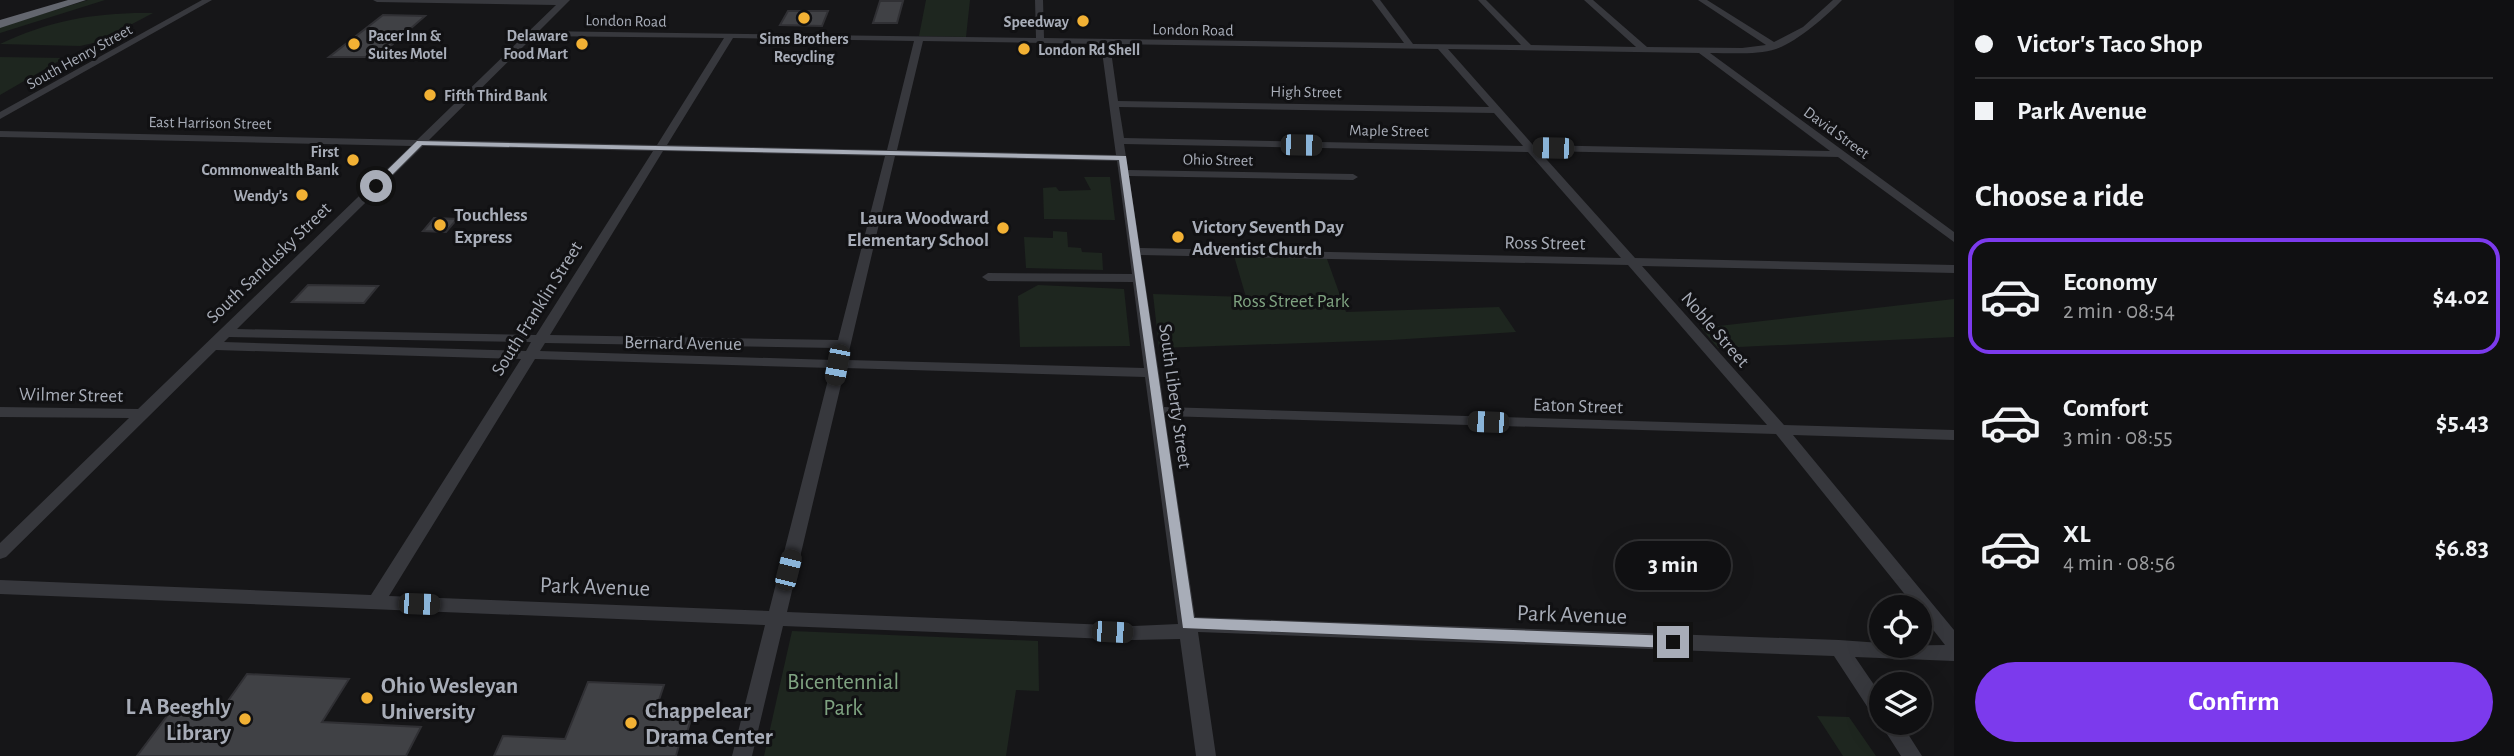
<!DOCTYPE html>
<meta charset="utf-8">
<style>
:root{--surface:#101012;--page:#19191b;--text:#f1f3f6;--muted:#9c9d9f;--line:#303032;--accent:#7c3aed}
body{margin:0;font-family:"Alegreya Sans",sans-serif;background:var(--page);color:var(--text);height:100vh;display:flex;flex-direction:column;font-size:26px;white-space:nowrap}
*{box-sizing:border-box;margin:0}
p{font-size:23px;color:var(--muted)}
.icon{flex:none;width:38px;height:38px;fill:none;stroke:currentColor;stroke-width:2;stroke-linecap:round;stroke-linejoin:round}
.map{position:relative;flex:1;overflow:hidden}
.drawer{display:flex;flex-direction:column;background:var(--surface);width:560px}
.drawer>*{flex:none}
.top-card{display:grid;align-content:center;height:154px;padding:0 21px;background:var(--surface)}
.tools{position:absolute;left:1869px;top:595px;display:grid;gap:14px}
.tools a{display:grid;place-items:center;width:63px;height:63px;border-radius:50%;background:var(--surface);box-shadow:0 7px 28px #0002,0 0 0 2px var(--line);font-size:35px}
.end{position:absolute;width:32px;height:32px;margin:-16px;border:9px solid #a8adb8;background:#111;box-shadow:0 0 0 4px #111}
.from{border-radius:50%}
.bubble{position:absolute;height:49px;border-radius:24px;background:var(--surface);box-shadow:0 7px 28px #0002,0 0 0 2px var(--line);font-size:23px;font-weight:600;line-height:49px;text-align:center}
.car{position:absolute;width:21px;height:42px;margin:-21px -10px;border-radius:9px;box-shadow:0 0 5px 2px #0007;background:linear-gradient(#222 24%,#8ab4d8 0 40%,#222 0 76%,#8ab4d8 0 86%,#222 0)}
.top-card b{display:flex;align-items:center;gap:24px;height:66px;font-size:26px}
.top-card b+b{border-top:2px solid var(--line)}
.top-card i{width:18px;height:18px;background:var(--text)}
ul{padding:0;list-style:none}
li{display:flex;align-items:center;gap:21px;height:116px;margin:0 14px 10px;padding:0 7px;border:4px solid transparent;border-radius:21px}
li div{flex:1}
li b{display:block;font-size:26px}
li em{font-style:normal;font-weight:600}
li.active{border-color:var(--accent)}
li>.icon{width:63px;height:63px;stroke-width:1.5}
h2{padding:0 21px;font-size:32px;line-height:84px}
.primary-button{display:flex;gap:14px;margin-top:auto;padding:14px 21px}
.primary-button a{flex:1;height:80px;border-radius:42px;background:var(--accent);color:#fff;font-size:28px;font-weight:600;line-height:80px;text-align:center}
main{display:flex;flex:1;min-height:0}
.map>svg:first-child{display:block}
.green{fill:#1e261f}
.building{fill:#404145;stroke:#303034;stroke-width:2}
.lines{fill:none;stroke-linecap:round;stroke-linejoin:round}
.minor{fill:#37383d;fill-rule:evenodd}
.highway{fill:#63666e;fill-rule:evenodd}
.route{fill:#a8adb8}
.poi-dot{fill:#f2b134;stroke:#111113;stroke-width:2.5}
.labels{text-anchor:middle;stroke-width:6;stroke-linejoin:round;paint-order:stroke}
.far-street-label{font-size:16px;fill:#a8adb8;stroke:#111113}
.far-poi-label{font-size:16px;font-weight:bold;fill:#a8adb8;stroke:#111113;text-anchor:end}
.poi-label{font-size:19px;font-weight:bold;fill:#a8adb8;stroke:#111113;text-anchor:start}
.street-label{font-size:19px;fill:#a8adb8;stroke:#111113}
.park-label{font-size:19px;fill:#7fa381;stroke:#111113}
.near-street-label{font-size:23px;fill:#a8adb8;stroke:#111113}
.near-park-label{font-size:23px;fill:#7fa381;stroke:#111113}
.near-poi-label{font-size:23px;font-weight:bold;fill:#a8adb8;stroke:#111113;text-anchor:start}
</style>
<main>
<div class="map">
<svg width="1954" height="756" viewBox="0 0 1954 756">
<rect width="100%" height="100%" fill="#161618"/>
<!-- green -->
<path class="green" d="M 88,0 L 105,0 L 0,33 L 0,27 Z
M 926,0 L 970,0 L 966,37 L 919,36 Z
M 153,13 L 98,42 L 80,46 L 0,44 C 50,20 98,12 153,13 Z
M 0,57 L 64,58 L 0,95 Z
M 1084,177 L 1110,177 L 1115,220 L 1044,219 L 1043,188 L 1056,187 L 1059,191 L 1091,190 Z
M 1053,231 L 1067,232 L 1068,247 L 1081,248 L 1082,252 L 1102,253 L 1103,270 L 1026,268 L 1024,237 L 1053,238 Z
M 1234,256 L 1327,259 L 1346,312 L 1499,307 L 1516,332 L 1391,340 L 1159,348 L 1153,294 L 1246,297 Z
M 1038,285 L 1124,289 L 1130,346 L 1020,347 L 1018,296 Z
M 1954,299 L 1954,337 L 1718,348 L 1701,328 Z
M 792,631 L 1038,641 L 1039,691 L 1016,690 L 1006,756 L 764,756 Z
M 1817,716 L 1849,717 L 1876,756 L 1843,756 Z"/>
<!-- building -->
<path class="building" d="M 880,1 L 903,1 L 897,23 L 873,23 Z
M 788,11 L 828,11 L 822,26 L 780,25 Z
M 383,15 L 425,16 L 378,57 L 329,57 Z
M 434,218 L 457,219 L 446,232 L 423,231 Z
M 308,285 L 378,286 L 364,303 L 292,302 Z
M 247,674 L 349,679 L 322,722 L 421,727 L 406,756 L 137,756 L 170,712 L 218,715 Z
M 588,682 L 664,685 L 656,709 L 694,710 L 683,745 L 679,745 L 676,756 L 494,756 L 503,736 L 565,739 Z"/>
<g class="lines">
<!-- minor -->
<path class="minor" d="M 202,0 L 212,0 L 0,119 L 0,112 Z
M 373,0 L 570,0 L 539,31 L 1036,38 L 1035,0 L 1043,0 L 1044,38 L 1404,43 L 1372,0 L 1380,0 L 1413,44 L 1521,45 L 1478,0 L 1486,0 L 1531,45 L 1636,47 L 1584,0 L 1593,0 L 1647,47 L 1742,48 L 1766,45 L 1698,0 L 1707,0 L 1774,42 L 1803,27 L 1833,0 L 1842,0 C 1827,16 1795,43 1776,49 C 1758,55 1730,53 1710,53 L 1954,232 L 1954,242 L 1838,157 L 1539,151 L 1635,258 L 1954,265 L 1954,273 L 1642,266 L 1784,425 L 1954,430 L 1954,440 L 1793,435 L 1954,630 L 1954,661 L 1855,657 L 1881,695 L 1881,719 L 1874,717 L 1834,656 L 1198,632 L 1216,756 L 1196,756 L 1180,639 L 1134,640 L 783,626 L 752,756 L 732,756 L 765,625 L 0,594 L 0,580 L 371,595 L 521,359 L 216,350 L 6,557 L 0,559 L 0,543 L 129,418 L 0,417 L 0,407 L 138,409 L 411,146 L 0,137 L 0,131 L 417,140 L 556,5 L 377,2 ZM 534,36 L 724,38 L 657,145 L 429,140 ZM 733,38 L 914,41 L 887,150 L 667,145 ZM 923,41 L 1101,44 L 1116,155 L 897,150 ZM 1110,44 L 1438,49 L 1489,107 L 1118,101 ZM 1448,49 L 1699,53 L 1830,151 L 1533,145 ZM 1119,107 L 1494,113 L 1523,146 L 1124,138 ZM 1124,144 L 1528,152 L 1621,258 L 1140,248 L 1129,176 L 1353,180 L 1358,177 L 1353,174 L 1128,170 ZM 423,146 L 653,151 L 536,335 L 237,329 ZM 663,151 L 885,156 L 838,340 L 550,335 ZM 895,156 L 1117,161 L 1132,274 L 988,273 L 982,277 L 988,281 L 1133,282 L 1144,368 L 847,360 ZM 1141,255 L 1628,265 L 1767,425 L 1164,407 ZM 229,337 L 531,342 L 526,351 L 224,342 ZM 545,343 L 836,348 L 833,360 L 540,351 ZM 535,359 L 831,368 L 769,611 L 389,596 ZM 845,368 L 1145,377 L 1178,624 L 1134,626 L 787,612 ZM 1165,416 L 1776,434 L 1915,607 L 1920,607 L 1920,613 L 1945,645 L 1881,646 L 1881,643 L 1839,640 L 1195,617 Z
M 1881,721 L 1881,723 L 1901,723 L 1922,756 L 1901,756 L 1880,723 Z"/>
<!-- highway -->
<path class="highway" d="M 68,0 L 86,0 L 0,28 L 0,20 Z"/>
</g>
<!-- route -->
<path class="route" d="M 417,141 L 1126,156 L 1194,618 L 1673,636 L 1681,642 L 1673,648 L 1183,628 L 1119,160 L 422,145 L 379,188 L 373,188 L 373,184 Z"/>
<!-- markers -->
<g class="poi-dot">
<circle cx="804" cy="18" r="7"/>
<circle cx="1083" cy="21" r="7"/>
<circle cx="354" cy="44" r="7"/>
<circle cx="582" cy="44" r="7"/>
<circle cx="1024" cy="49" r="7"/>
<circle cx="430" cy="95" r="7"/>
<circle cx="353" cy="160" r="7"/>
<circle cx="302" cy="195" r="7"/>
<circle cx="440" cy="225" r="7"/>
<circle cx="1003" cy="228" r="7"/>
<circle cx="1178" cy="237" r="7"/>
<circle cx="367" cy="698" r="7"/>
<circle cx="245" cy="719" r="7"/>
<circle cx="631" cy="723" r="7"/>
</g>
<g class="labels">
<!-- far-street labels -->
<g class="far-street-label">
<text transform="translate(626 20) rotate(1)" y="6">London Road</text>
<text transform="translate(1193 29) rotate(1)" y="6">London Road</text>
<text transform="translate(79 56) rotate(-29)" y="6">South Henry Street</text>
<text transform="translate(1306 91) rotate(1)" y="6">High Street</text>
<text transform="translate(210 122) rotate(1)" y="6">East Harrison Street</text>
<text transform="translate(1389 130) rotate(1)" y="6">Maple Street</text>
<text transform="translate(1837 132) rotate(36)" y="6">David Street</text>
<text transform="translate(1218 159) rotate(1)" y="6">Ohio Street</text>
</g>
<!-- far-poi labels -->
<g class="far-poi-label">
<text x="1069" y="27">Speedway</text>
<text x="368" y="41" text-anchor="start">Pacer Inn &amp;<tspan x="368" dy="18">Suites Motel</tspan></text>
<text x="568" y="41">Delaware<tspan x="568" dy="18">Food Mart</tspan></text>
<text x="804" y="44" text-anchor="middle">Sims Brothers<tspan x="804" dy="18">Recycling</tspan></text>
<text x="1038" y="55" text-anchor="start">London Rd Shell</text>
<text x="444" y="101" text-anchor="start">Fifth Third Bank</text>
<text x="339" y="157">First<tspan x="339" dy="18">Commonwealth Bank</tspan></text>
<text x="288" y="201">Wendy's</text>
</g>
<!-- poi labels -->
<g class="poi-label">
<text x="454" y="221">Touchless<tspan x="454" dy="22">Express</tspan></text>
<text x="989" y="224" text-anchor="end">Laura Woodward<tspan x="989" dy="22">Elementary School</tspan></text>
<text x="1192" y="233">Victory Seventh Day<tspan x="1192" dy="22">Adventist Church</tspan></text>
</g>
<!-- street labels -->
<g class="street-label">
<text transform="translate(1545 242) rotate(1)" y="7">Ross Street</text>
<text transform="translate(268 262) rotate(-44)" y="7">South Sandusky Street</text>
<text transform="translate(536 308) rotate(-58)" y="7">South Franklin Street</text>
<text transform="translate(1716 329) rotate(49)" y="7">Noble Street</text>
<text transform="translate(683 342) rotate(1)" y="7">Bernard Avenue</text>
<text transform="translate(71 394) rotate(1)" y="7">Wilmer Street</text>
<text transform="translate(1176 396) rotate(82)" y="7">South Liberty Street</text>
<text transform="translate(1578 405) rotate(2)" y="7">Eaton Street</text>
</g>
<!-- park labels -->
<g class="park-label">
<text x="1291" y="307">Ross Street Park</text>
</g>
<!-- near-street labels -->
<g class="near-street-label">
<text transform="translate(595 586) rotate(2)" y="8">Park Avenue</text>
<text transform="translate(1572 614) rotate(2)" y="8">Park Avenue</text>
</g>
<!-- near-park labels -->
<g class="near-park-label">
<text x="843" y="689">Bicentennial<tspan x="843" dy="26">Park</tspan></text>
</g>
<!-- near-poi labels -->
<g class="near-poi-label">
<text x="381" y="693">Ohio Wesleyan<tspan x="381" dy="26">University</tspan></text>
<text x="231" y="714" text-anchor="end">L A Beeghly<tspan x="231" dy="26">Library</tspan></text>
<text x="645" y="718">Chappelear<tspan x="645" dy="26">Drama Center</tspan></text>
</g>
</g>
</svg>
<div class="tools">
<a><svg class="icon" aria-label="locate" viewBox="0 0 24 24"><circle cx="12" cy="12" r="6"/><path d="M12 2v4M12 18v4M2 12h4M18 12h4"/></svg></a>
<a><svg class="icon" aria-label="layers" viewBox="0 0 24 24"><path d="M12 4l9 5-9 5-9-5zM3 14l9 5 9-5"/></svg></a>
</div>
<i class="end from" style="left:376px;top:186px"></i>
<i class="end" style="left:1673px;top:642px"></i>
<div class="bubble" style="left:1615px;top:541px;width:116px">3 min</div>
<i class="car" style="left:1301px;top:145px;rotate:91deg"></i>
<i class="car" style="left:1553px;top:148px;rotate:271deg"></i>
<i class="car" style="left:837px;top:365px;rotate:191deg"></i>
<i class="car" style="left:1488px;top:422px;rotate:272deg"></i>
<i class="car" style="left:788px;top:570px;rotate:14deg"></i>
<i class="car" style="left:419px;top:604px;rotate:92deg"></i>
<i class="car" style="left:1112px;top:632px;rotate:93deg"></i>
</div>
<section class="drawer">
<div class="top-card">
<b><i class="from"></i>Victor's Taco Shop</b>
<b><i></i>Park Avenue</b>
</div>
<h2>Choose a ride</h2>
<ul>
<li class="active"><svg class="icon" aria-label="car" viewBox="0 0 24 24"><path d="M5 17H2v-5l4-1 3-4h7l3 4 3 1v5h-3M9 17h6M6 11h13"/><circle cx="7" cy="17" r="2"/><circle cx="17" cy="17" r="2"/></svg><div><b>Economy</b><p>2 min · 08:54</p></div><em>$4.02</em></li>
<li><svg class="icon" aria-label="car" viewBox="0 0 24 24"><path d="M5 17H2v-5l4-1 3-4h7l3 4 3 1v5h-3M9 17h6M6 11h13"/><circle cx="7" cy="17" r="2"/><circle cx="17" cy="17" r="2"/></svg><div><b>Comfort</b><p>3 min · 08:55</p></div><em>$5.43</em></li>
<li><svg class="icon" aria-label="car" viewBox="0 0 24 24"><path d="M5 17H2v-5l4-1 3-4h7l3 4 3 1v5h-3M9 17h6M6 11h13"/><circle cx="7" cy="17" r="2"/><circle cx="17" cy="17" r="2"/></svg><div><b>XL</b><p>4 min · 08:56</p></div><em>$6.83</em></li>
</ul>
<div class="primary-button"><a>Confirm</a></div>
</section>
</main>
